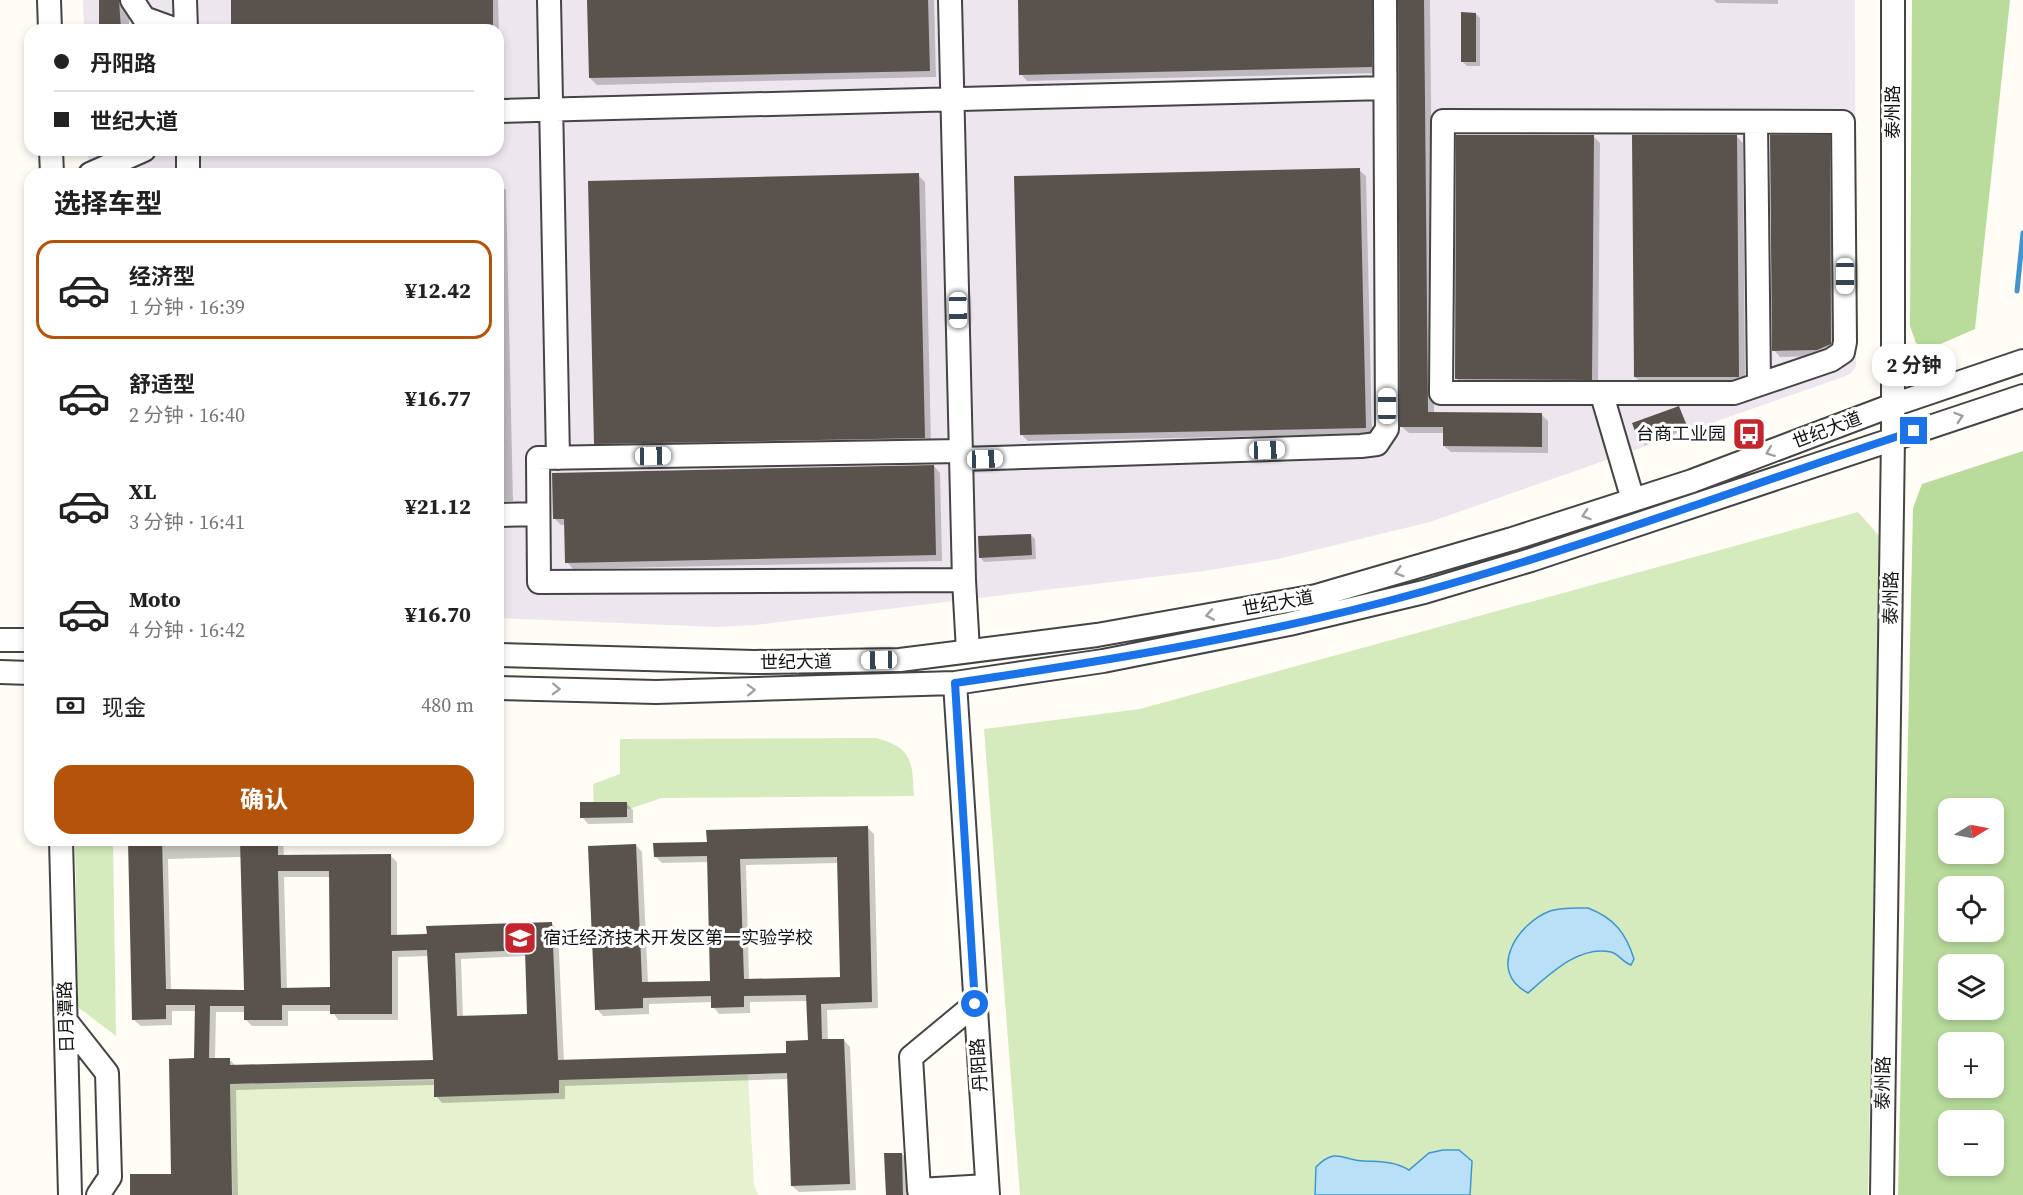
<!DOCTYPE html>
<html lang="zh">
<meta charset="utf-8">
<style>
:root{--surface:#fff;--page:#f6f6f6;--text:#222;--muted:#767676;--line:#e0e0e0;--accent:#b45309}
body{margin:0;font-family:"Source Serif 4","Noto Sans SC",serif;background:var(--page);color:var(--text);height:100vh;display:flex;flex-direction:column;font-size:22px;white-space:nowrap}
*{box-sizing:border-box;margin:0}
p{font-size:20px;color:var(--muted)}
.icon{flex:none;width:33px;height:33px;fill:none;stroke:currentColor;stroke-width:2;stroke-linecap:round;stroke-linejoin:round}
.map{position:relative;flex:1;overflow:hidden}
.sheet{position:absolute;left:24px;top:168px;width:480px;height:678px;display:flex;flex-direction:column;background:var(--surface);border-radius:18px;box-shadow:0 3px 9px #0003}
.sheet>*{flex:none}
.hud{position:absolute;left:24px;top:24px;width:480px;height:132px;border-radius:18px;box-shadow:0 3px 9px #0003;display:grid;align-content:center;height:132px;padding:0 30px;background:var(--surface)}
.needle{width:39px;rotate:80deg}
.controls{position:absolute;left:1938px;top:798px;display:grid;gap:12px}
.controls a{display:grid;place-items:center;width:66px;height:66px;border-radius:12px;background:var(--surface);box-shadow:0 3px 9px #0003;font-size:30px}
.end{position:absolute;width:27px;height:27px;margin:-14px;border:8px solid #1a73e8;background:#fff;box-shadow:0 0 0 3px #fff}
.from{border-radius:50%}
.bubble{position:absolute;height:42px;border-radius:18px;background:var(--surface);box-shadow:0 3px 9px #0003;font-size:20px;font-weight:700;line-height:42px;text-align:center}
.car{position:absolute;width:18px;height:36px;margin:-18px -9px;border-radius:8px;box-shadow:0 0 4px 2px #0007;background:linear-gradient(#fff 24%,#345 0 40%,#fff 0 76%,#345 0 86%,#fff 0)}
.hud b{display:flex;align-items:center;gap:21px;height:57px;font-size:22px}
.hud b+b{border-top:2px solid var(--line)}
.hud i{width:15px;height:15px;background:var(--text)}
ul{padding:0;list-style:none}
li{display:flex;align-items:center;gap:18px;height:99px;margin:0 12px 9px;padding:0 18px;border:3px solid transparent;border-radius:18px}
li div{flex:1}
li b{display:block;font-size:22px}
li em{font-style:normal;font-weight:700}
li.on{border-color:var(--accent)}
li>.icon{width:54px;height:54px;stroke-width:1.5}
h2{padding:0 30px;font-size:27px;line-height:72px}
.pay{display:flex;align-items:center;gap:15px;height:66px;padding:0 30px;font-size:22px}
.pay p{margin-inline-start:auto}
.button{display:flex;gap:12px;margin-top:auto;padding:12px 30px}
.button a{flex:1;height:69px;border-radius:18px;background:var(--accent);color:#fff;font-size:24px;font-weight:700;line-height:69px;text-align:center}
.map>svg:first-child{display:block}
.industrial{fill:#eee6ef}
.green{fill:#d5ebbd}
.forest{fill:#b9dc9c;fill-rule:evenodd}
.pitch{fill:#e6f2cf}
.water{fill:#b9e0f7;stroke:#3f96cf;stroke-width:1.5}
.shadow{fill:#0003;fill-rule:evenodd}
.lines{fill:none;stroke-linecap:round;stroke-linejoin:round}
.stream{stroke:#3f96cf;stroke-width:5}
.building{fill:#5a524d;fill-rule:evenodd}
.minor-casing{stroke:#444;stroke-width:26}
.minor{stroke:#fff;stroke-width:22}
.oneway{stroke:#a0a0a0}
.route{stroke:#1a73e8;stroke-width:8}
.labels{text-anchor:middle;stroke-width:6;stroke-linejoin:round;paint-order:stroke}
.street-label{font-size:18px;fill:#111;stroke:#fff}
.poi-label{font-size:18px;fill:#111;stroke:#fff;text-anchor:end}
</style>
<div class="map">
<svg width="2023" height="1195" viewBox="0 0 2023 1195">
<rect width="100%" height="100%" fill="#fffdf5"/>
<!-- industrial -->
<path class="industrial" d="M 83,0 L 1855,0 L 1856,366 L 1850,374 L 1843,377 L 1430,522 L 1278,559 L 1204,571 L 755,625 L 718,627 L 498,618 L 498,174 L 89,174 L 88,150 L 498,150 L 498,30 L 84,30 Z"/>
<!-- green -->
<path class="green" d="M 1858,512 L 1881,538 L 1868,1195 L 1020,1195 L 984,729 L 1140,709 Z
M 876,738 C 913,748 912,761 914,796 L 662,798 L 629,809 L 594,809 L 593,784 L 620,774 L 620,739 Z
M 75,840 L 113,840 L 116,1036 L 78,1007 Z"/>
<!-- forest -->
<path class="forest" d="M 1912,0 L 2010,0 L 1975,329 L 1929,349 L 1916,343 L 1910,326 Z
M 2023,451 L 2023,1195 L 1898,1195 L 1913,508 L 1922,484 ZM 1948,808 L 1994,808 L 1994,854 L 1948,854 ZM 1948,886 L 1994,886 L 1994,932 L 1948,932 ZM 1948,964 L 1994,964 L 1994,1010 L 1948,1010 ZM 1948,1042 L 1994,1042 L 1994,1088 L 1948,1088 ZM 1948,1120 L 1994,1120 L 1994,1166 L 1948,1166 Z"/>
<!-- pitch -->
<path class="pitch" d="M 748,1075 L 754,1185 L 758,1195 L 233,1195 L 230,1084 Z"/>
<!-- water -->
<path class="water" d="M 1588,908 C 1614,918 1626,933 1634,959 L 1631,965 C 1622,962 1619,954 1611,952 C 1579,945 1550,974 1528,993 C 1486,971 1518,923 1550,911 C 1562,907 1577,908 1588,908 Z
M 1443,1150 L 1459,1150 L 1472,1161 L 1470,1195 L 1315,1195 L 1316,1167 C 1337,1146 1343,1161 1364,1161 C 1381,1162 1394,1161 1409,1170 L 1429,1153 Z"/>
<!-- shadow -->
<path class="shadow" d="M 100,0 L 129,0 L 129,30 L 101,30 Z
M 232,0 L 498,0 L 501,92 L 498,92 L 498,30 L 233,30 Z
M 589,0 L 934,0 L 936,77 L 597,85 L 590,78 Z
M 1019,0 L 1382,0 L 1378,73 L 1027,81 L 1021,74 Z
M 1400,0 L 1430,0 L 1434,414 L 1542,415 L 1548,421 L 1548,453 L 1451,452 L 1444,446 L 1444,433 L 1409,433 L 1402,427 Z
M 1714,0 L 1778,0 L 1778,4 L 1717,3 Z
M 1476,14 L 1480,18 L 1480,66 L 1467,66 L 1463,62 Z
M 1593,136 L 1600,143 L 1598,386 L 1463,385 L 1456,378 Z
M 1737,137 L 1743,143 L 1745,383 L 1642,383 L 1635,377 Z
M 1829,137 L 1836,144 L 1838,348 L 1824,356 L 1780,357 L 1774,350 Z
M 1359,170 L 1366,176 L 1372,434 L 1028,441 L 1022,435 Z
M 918,175 L 925,182 L 931,444 L 602,450 L 595,443 Z
M 498,183 L 506,190 L 513,501 L 498,502 Z
M 1679,408 L 1689,428 L 1645,445 L 1640,441 Z
M 934,466 L 940,473 L 942,561 L 573,569 L 567,562 L 565,525 L 561,525 L 554,518 Z
M 1031,535 L 1035,539 L 1036,559 L 984,562 L 980,557 Z
M 627,804 L 633,810 L 633,823 L 588,824 L 582,817 Z
M 867,827 L 874,834 L 878,1008 L 827,1010 L 828,1041 L 844,1040 L 850,1047 L 856,1190 L 799,1192 L 792,1186 L 789,1079 L 565,1086 L 565,1099 L 442,1103 L 436,1096 L 435,1085 L 236,1090 L 238,1195 L 131,1195 L 173,1175 L 195,1060 L 197,1011 L 172,1011 L 172,1025 L 141,1026 L 134,1020 L 130,840 L 283,840 L 284,856 L 390,855 L 397,862 L 397,936 L 551,923 L 558,930 L 564,1062 L 788,1055 L 809,1041 L 808,1001 L 750,1002 L 750,1013 L 719,1014 L 713,1007 L 713,1002 L 649,1004 L 649,1014 L 603,1016 L 597,1009 L 636,845 L 642,852 L 648,983 L 712,983 L 709,862 L 662,863 L 655,856 L 708,844 ZM 242,857 L 245,992 L 171,991 L 168,859 ZM 839,863 L 842,978 L 749,980 L 746,865 ZM 284,877 L 330,877 L 332,988 L 287,989 ZM 429,956 L 435,1061 L 236,1066 L 229,1059 L 215,1060 L 216,1012 L 245,1012 L 246,1020 L 252,1026 L 288,1026 L 288,1011 L 332,1011 L 338,1020 L 398,1020 L 398,957 ZM 527,956 L 529,1015 L 463,1017 L 461,959 Z
M 902,1154 L 908,1161 L 909,1195 L 887,1195 Z"/>
<g class="lines">
<!-- stream -->
<path class="stream" d="M 2017,291 L 2023,233"/>
</g>
<!-- building -->
<path class="building" d="M 99,0 L 119,0 L 121,30 L 99,30 Z
M 231,0 L 493,0 L 493,30 L 231,30 Z
M 587,0 L 928,0 L 930,71 L 589,78 Z
M 1018,0 L 1372,0 L 1372,67 L 1019,75 Z
M 1398,0 L 1424,0 L 1428,412 L 1542,413 L 1542,447 L 1443,446 L 1443,427 L 1400,427 Z
M 1461,12 L 1476,13 L 1476,62 L 1461,62 Z
M 1456,135 L 1594,135 L 1592,380 L 1455,379 Z
M 1632,135 L 1737,135 L 1739,377 L 1634,377 Z
M 1770,135 L 1830,135 L 1831,341 L 1831,344 L 1817,350 L 1772,351 Z
M 1360,168 L 1366,428 L 1020,435 L 1014,176 Z
M 919,173 L 925,438 L 594,444 L 588,181 Z
M 1679,406 L 1686,424 L 1639,442 L 1632,423 Z
M 934,465 L 936,555 L 565,563 L 564,519 L 553,519 L 552,473 Z
M 1031,534 L 1032,555 L 979,558 L 978,536 Z
M 580,802 L 627,802 L 627,817 L 580,818 Z
M 868,826 L 872,1002 L 821,1004 L 822,1039 L 844,1039 L 850,1184 L 791,1186 L 787,1073 L 559,1080 L 559,1093 L 434,1097 L 434,1079 L 230,1084 L 232,1195 L 130,1195 L 130,1174 L 171,1174 L 169,1059 L 194,1058 L 195,1005 L 166,1005 L 166,1019 L 132,1020 L 128,840 L 162,840 L 166,989 L 244,990 L 240,840 L 278,840 L 278,855 L 391,854 L 391,935 L 427,934 L 426,926 L 552,922 L 558,1060 L 786,1053 L 786,1041 L 808,1040 L 806,995 L 744,996 L 744,1007 L 711,1008 L 711,996 L 643,998 L 643,1008 L 595,1010 L 588,846 L 636,844 L 642,982 L 710,981 L 707,856 L 654,857 L 653,843 L 707,842 L 706,830 ZM 837,857 L 840,977 L 744,979 L 740,859 ZM 278,871 L 329,871 L 330,987 L 281,988 ZM 427,950 L 433,1060 L 230,1065 L 230,1058 L 209,1058 L 210,1006 L 244,1006 L 244,1020 L 282,1020 L 282,1005 L 330,1005 L 330,1014 L 392,1014 L 392,951 ZM 525,950 L 527,1014 L 457,1016 L 455,953 Z
M 884,1153 L 902,1153 L 903,1195 L 886,1195 Z"/>
<g class="lines">
<!-- minor casing -->
<g class="minor-casing">
<path id="minor" d="M 49,0 L 50,30
M 132,0 L 144,18 L 177,30
M 185,0 L 186,30
M 549,0 L 558,458
M 950,0 L 964,580 L 539,582 L 538,458 L 961,451
M 498,111 L 1385,88
M 1443,121 L 1843,122 L 1845,342 L 1843,352 L 1831,360 L 1734,393 L 1441,393 Z
M 1756,122 L 1759,384
M 51,150 L 52,174
M 188,150 L 188,174
M 90,174 L 144,150
M 1602,395 L 1633,500
M 961,459 L 1361,446 L 1377,444 L 1387,429 L 1385,0
M 498,515 L 538,514
M 964,580 L 968,651
M 0,640 L 30,640
M 498,655 L 754,662 L 900,660 L 1097,635 L 1316,596 L 1512,539 L 1692,481 L 1893,405 L 2023,361
M 0,672 L 30,673
M 955,683 L 988,1195
M 498,688 L 656,692 L 955,683 L 1103,661 L 1289,624 L 1424,592 L 1531,560 L 2023,396
M 61,840 L 70,1195
M 975,1004 L 911,1057 L 919,1190 L 987,1186
M 66,1021 L 107,1073 L 110,1177 L 98,1195
M 1882,1195 L 1893,438 L 1893,0"/>
</g>
<!-- minor -->
<use href="#minor" class="minor"/>
</g>
<!-- one-way arrows -->
<defs><path id="oneway-chevron" d="M-2-3.5L2.5 0L-2 3.5" fill="none" stroke-width="1.6" stroke-linecap="round" stroke-linejoin="round" transform="scale(1.5)"/></defs>
<g class="oneway">
<use href="#oneway-chevron" transform="translate(1959 417) rotate(-18)"/>
<use href="#oneway-chevron" transform="translate(1770 452) rotate(159)"/>
<use href="#oneway-chevron" transform="translate(1586 515) rotate(162)"/>
<use href="#oneway-chevron" transform="translate(1399 572) rotate(164)"/>
<use href="#oneway-chevron" transform="translate(1210 615) rotate(170)"/>
<use href="#oneway-chevron" transform="translate(556 689) rotate(2)"/>
<use href="#oneway-chevron" transform="translate(751 690) rotate(-2)"/>
</g>
<g class="lines">
<!-- route -->
<path class="route" d="M 975,1004 L 955,683 C 1113,660 1272,634 1425,591 C 1591,545 1751,484 1914,431"/>
</g>
<!-- icons -->
<defs>
<g id="bus-square" transform="scale(1.725)"><rect x="-9" y="-9" width="18" height="18" rx="4" fill="#c4262e" stroke="#fff"/><path d="M-5-6H5V4H4V6H2V4H-2V6H-4V4H-5ZM-3.5-4V0h7V-4ZM-3.5 1.2v1.5H-2V1.2ZM2 1.2v1.5H3.5V1.2Z" fill="#fff"/></g>
<g id="school-square" transform="scale(1.725)"><rect x="-9" y="-9" width="18" height="18" rx="4" fill="#c4262e" stroke="#fff"/><path d="M0-5L7-2L0 1L-7-2ZM-4 1L0 2.5L4 1V4Q0 6-4 4Z" fill="#fff"/></g>
</defs>
<g fill-rule="evenodd">
<use href="#bus-square" x="1749" y="434"/>
<use href="#school-square" x="520" y="938"/>
</g>
<g class="labels">
<!-- street labels -->
<g class="street-label">
<text transform="translate(1893 112) rotate(-90)" y="6">泰州路</text>
<text transform="translate(1827 430) rotate(-21)" y="6">世纪大道</text>
<text transform="translate(1891 598) rotate(-89)" y="6">泰州路</text>
<text transform="translate(1278 603) rotate(-10)" y="6">世纪大道</text>
<text transform="translate(796 662) rotate(-1)" y="6">世纪大道</text>
<text transform="translate(66 1017) rotate(-92)" y="6">日月潭路</text>
<text transform="translate(979 1065) rotate(-94)" y="6">丹阳路</text>
<text transform="translate(1883 1083) rotate(-89)" y="6">泰州路</text>
</g>
<!-- poi labels -->
<g class="poi-label">
<text x="1726" y="440">台商工业园</text>
<text x="543" y="944" text-anchor="start">宿迁经济技术开发区第一实验学校</text>
</g>
</g>
</svg>
<div class="controls">
<a><svg class="needle" viewBox="-14 -14 28 28"><path d="M0-13l5 13h-10z" fill="#e53935"/><path d="M0 13l5-13h-10z" fill="#767676"/></svg></a>
<a><svg class="icon" aria-label="locate" viewBox="0 0 24 24"><circle cx="12" cy="12" r="6"/><path d="M12 2v4M12 18v4M2 12h4M18 12h4"/></svg></a>
<a><svg class="icon" aria-label="layers" viewBox="0 0 24 24"><path d="M12 4l9 5-9 5-9-5zM3 14l9 5 9-5"/></svg></a>
<a>+</a>
<a>−</a>
</div>
<i class="end from" style="left:975px;top:1004px"></i>
<i class="end" style="left:1914px;top:431px"></i>
<div class="bubble" style="left:1872px;top:344px;width:84px">2 分钟</div>
<i class="car" style="left:1845px;top:276px;rotate:180deg"></i>
<i class="car" style="left:958px;top:310px;rotate:179deg"></i>
<i class="car" style="left:1387px;top:406px;rotate:0deg"></i>
<i class="car" style="left:1267px;top:450px;rotate:88deg"></i>
<i class="car" style="left:653px;top:456px;rotate:89deg"></i>
<i class="car" style="left:985px;top:459px;rotate:88deg"></i>
<i class="car" style="left:879px;top:660px;rotate:269deg"></i>
<div class="hud">
<b><i class="from"></i>丹阳路</b>
<b><i></i>世纪大道</b>
</div>
<section class="sheet">
<h2>选择车型</h2>
<ul>
<li class="on"><svg class="icon" aria-label="car" viewBox="0 0 24 24"><path d="M5 17H2v-5l4-1 3-4h7l3 4 3 1v5h-3M9 17h6M6 11h13"/><circle cx="7" cy="17" r="2"/><circle cx="17" cy="17" r="2"/></svg><div><b>经济型</b><p>1 分钟 · 16:39</p></div><em>¥12.42</em></li>
<li><svg class="icon" aria-label="car" viewBox="0 0 24 24"><path d="M5 17H2v-5l4-1 3-4h7l3 4 3 1v5h-3M9 17h6M6 11h13"/><circle cx="7" cy="17" r="2"/><circle cx="17" cy="17" r="2"/></svg><div><b>舒适型</b><p>2 分钟 · 16:40</p></div><em>¥16.77</em></li>
<li><svg class="icon" aria-label="car" viewBox="0 0 24 24"><path d="M5 17H2v-5l4-1 3-4h7l3 4 3 1v5h-3M9 17h6M6 11h13"/><circle cx="7" cy="17" r="2"/><circle cx="17" cy="17" r="2"/></svg><div><b>XL</b><p>3 分钟 · 16:41</p></div><em>¥21.12</em></li>
<li><svg class="icon" aria-label="car" viewBox="0 0 24 24"><path d="M5 17H2v-5l4-1 3-4h7l3 4 3 1v5h-3M9 17h6M6 11h13"/><circle cx="7" cy="17" r="2"/><circle cx="17" cy="17" r="2"/></svg><div><b>Moto</b><p>4 分钟 · 16:42</p></div><em>¥16.70</em></li>
</ul>
<div class="pay"><svg class="icon" aria-label="cash" viewBox="0 0 24 24"><path d="M3 7h18v10H3z"/><circle cx="12" cy="12" r="2"/></svg>现金<p>480 m</p></div>
<div class="button"><a>确认</a></div>
</section>
</div>
